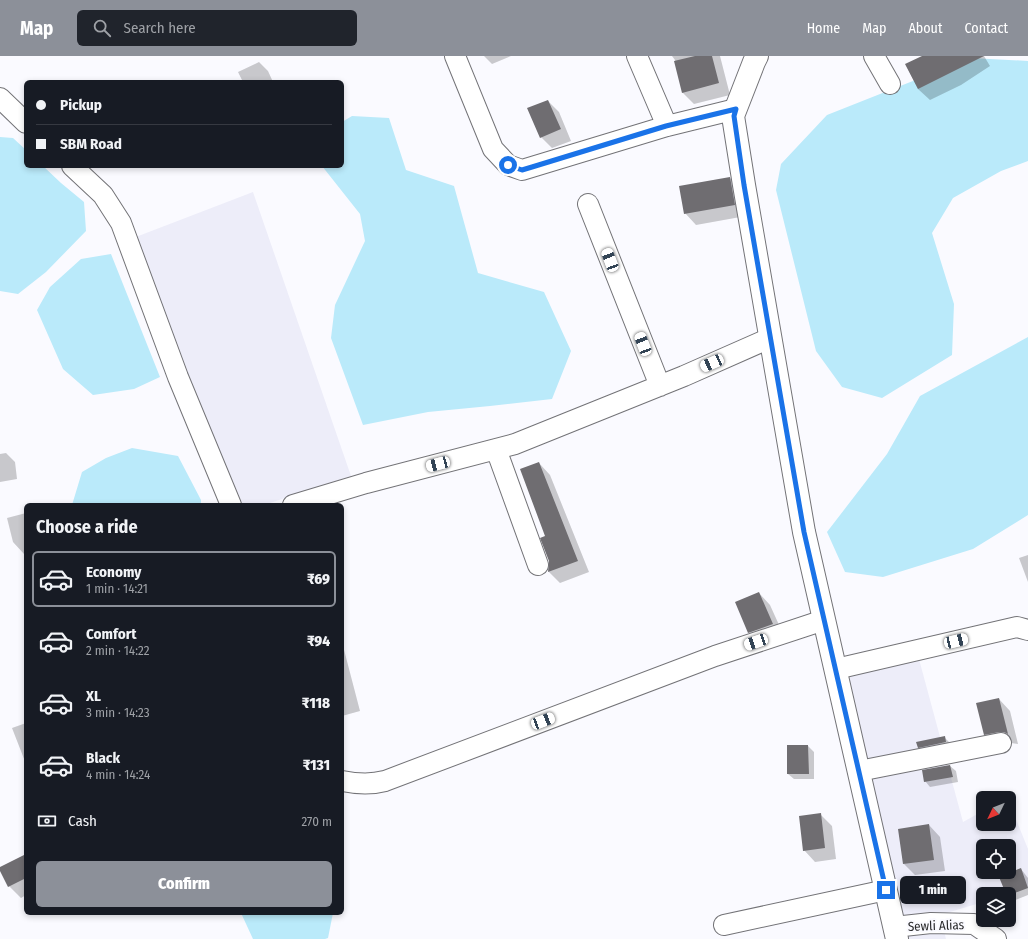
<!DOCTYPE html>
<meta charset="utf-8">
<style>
:root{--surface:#171b24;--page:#20242c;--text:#f1f3f6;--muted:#9ea1a6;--line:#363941;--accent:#8c9099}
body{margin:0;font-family:"Fira Sans Condensed",sans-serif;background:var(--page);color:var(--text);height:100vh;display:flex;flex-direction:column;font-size:15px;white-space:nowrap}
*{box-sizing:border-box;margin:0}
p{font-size:13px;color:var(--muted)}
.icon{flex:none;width:22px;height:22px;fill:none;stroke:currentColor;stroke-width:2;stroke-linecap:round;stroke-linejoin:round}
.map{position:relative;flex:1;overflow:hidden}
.side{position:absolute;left:24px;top:447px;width:320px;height:412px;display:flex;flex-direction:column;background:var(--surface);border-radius:6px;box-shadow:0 2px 6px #0003}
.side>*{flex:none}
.hud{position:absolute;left:24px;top:24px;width:320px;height:88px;border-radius:6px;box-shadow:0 2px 6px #0003;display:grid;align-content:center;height:88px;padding:0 12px;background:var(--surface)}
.needle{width:26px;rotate:227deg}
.buttons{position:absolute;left:976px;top:735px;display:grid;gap:8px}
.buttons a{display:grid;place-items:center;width:40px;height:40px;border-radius:6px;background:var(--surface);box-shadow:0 2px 6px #0003;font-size:20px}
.end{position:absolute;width:18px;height:18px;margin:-9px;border:5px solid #1a73e8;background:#fff;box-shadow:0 0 0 2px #fff}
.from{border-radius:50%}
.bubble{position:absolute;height:28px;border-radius:6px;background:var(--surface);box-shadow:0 2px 6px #0003;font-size:13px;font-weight:800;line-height:28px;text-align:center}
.car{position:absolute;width:12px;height:24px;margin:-12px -6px;border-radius:5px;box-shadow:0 0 3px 1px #0007;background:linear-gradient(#fff 24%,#345 0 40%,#fff 0 76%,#345 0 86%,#fff 0)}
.hud b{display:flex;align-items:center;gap:14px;height:38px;font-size:15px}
.hud b+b{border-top:1px solid var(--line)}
.hud i{width:10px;height:10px;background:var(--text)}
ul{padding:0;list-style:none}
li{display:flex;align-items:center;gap:12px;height:56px;margin:0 8px 6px;padding:0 4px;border:2px solid transparent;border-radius:6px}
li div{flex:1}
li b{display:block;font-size:15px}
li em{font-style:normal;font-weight:800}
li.current{border-color:var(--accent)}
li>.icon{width:36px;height:36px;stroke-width:1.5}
h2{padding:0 12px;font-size:18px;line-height:48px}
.pay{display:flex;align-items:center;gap:10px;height:44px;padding:0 12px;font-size:15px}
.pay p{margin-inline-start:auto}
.button{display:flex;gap:8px;margin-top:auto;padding:8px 12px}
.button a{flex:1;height:46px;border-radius:6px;background:var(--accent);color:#fff;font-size:16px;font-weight:800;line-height:46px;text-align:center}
header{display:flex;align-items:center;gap:24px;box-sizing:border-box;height:56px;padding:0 20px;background:var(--accent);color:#fff}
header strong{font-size:19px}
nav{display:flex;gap:22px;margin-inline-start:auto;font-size:14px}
.search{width:280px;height:36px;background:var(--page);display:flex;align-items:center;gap:10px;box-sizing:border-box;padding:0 14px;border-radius:6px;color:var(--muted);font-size:15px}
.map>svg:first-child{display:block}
.built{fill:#ededf9;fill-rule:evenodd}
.water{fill:#baeafa}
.shadow{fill:#0003}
.building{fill:#6f6d71}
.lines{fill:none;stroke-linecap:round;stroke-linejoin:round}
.minor-casing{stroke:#737377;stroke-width:22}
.tertiary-casing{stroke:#737377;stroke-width:24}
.minor{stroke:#fff;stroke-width:20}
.tertiary{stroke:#fff;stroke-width:22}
.route{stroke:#1a73e8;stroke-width:5}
.labels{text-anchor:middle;stroke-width:4;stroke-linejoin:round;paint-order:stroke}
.street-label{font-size:13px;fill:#29292b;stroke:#fafaff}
</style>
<header>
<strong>Map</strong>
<div class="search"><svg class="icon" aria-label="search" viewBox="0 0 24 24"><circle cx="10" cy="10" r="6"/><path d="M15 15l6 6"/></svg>Search here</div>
<nav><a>Home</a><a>Map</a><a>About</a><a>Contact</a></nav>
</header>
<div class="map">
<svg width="1028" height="883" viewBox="0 0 1028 883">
<rect width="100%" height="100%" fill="#fafaff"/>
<!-- built -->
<path class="built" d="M 253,136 L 351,420 L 264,449 L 243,449 L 128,184 Z
M 916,592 L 963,766 L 983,755 L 983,768 L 1009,768 L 1009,746 L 1028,793 L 1028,831 L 1007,838 L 983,838 L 983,846 L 940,859 L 946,883 L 905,883 L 843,606 ZM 983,790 L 1009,790 L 1009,816 L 983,816 Z"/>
<!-- water -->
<path class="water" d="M 971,2 L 1028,5 L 1028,105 L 1001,115 L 953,142 L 932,177 L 954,248 L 952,299 L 882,342 L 842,331 L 816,295 L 776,134 L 781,108 L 827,59 Z
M 352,60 L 389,62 L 406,114 L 454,130 L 478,217 L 544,236 L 571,295 L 552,343 L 490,350 L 428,356 L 363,369 L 331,282 L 335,249 L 365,185 L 360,158 L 322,110 L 342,110 L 342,66 Z
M 0,81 L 13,82 L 26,94 L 26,110 L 43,110 L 61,127 L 84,146 L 86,175 L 46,216 L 18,238 L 0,235 Z
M 111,198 L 160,321 L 134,333 L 93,339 L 63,313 L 37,254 L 50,231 L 81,203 Z
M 1028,281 L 1028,459 L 973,493 L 883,521 L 845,516 L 827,476 L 887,398 L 920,340 Z
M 132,392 L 178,400 L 201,444 L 201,449 L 72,449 L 82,416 L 106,402 Z
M 241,857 L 333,857 L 328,882 L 325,883 L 253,883 Z"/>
<!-- shadow -->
<path class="shadow" d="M 484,0 L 511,0 L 492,8 Z
M 672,0 L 720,0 L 730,39 L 694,48 L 683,37 L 675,4 Z
M 924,0 L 984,0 L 990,10 L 961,29 L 930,44 L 918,33 L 906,9 Z
M 259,6 L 268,15 L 273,26 L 243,26 L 238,16 Z
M 548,45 L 559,56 L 571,85 L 552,92 L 541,81 Z
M 730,122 L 741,133 L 746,160 L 696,169 L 685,157 Z
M 6,397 L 15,406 L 17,423 L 0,426 L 0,398 Z
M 539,407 L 550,419 L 589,516 L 560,527 L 549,516 L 550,505 Z
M 26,457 L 26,497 L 24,498 L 13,486 L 7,462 Z
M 1028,499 L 1028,526 L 1019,502 Z
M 759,537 L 770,549 L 784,580 L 761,588 L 749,576 Z
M 342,586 L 360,655 L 342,660 Z
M 999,643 L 1010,655 L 1018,688 L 1011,687 L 996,690 L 985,678 Z
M 26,667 L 26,708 L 12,672 Z
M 945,682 L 950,687 L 924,697 L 918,691 Z
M 788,690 L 808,690 L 814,696 L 814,723 L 794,723 L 788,718 Z
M 950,710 L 956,715 L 958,726 L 930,731 L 925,725 Z
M 820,758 L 832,770 L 836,803 L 815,806 L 804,794 Z
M 929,769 L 940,781 L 945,815 L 915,819 L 904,808 Z
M 26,799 L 26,839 L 21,842 L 9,830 L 0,812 Z
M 1021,813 L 1028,822 L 1028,839 L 1013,845 L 1009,841 L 1009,838 L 1007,838 Z"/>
<!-- building -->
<path class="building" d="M 695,0 L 712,0 L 719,27 L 682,37 L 674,5 Z
M 922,0 L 984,0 L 918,33 L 905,8 Z
M 548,44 L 561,73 L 540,82 L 527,52 Z
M 730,121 L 735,149 L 684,158 L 679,130 Z
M 539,406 L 578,505 L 548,516 L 549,505 L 540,482 L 545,480 L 520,413 Z
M 759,536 L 773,568 L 748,577 L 735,546 Z
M 999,642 L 1008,678 L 1004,676 L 999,676 L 984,679 L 976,647 Z
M 945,680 L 946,686 L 918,692 L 916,686 Z
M 787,689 L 808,689 L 809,718 L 787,718 Z
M 950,709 L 953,721 L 924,726 L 922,714 Z
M 821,757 L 825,792 L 803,795 L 799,760 Z
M 929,768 L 934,804 L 903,808 L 898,773 Z
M 26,798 L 26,822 L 8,831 L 0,815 L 0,811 Z
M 1021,812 L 1028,832 L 1009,839 L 1009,838 L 1006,838 L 999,821 Z"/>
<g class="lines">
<!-- minor casing -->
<g class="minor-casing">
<path id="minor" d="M 455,0 L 493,93 L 508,109 L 522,114 L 667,70 L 736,53
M 637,0 L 667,70
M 874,0 L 890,28
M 0,42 L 26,67
M 72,110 L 103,139 L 121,167 L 178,321 L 231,449
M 588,148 L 660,330
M 496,393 L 538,509
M 293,449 L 366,427 L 515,388 L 684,320 L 770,282
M 836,613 L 1017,571 L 1028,574
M 859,715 L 1001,687
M 342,725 C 357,728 370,729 385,725 L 715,600 L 824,564
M 724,869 L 886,834
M 894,871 L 931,867 L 974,868 L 996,883"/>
</g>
<!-- tertiary casing -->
<g class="tertiary-casing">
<path id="tertiary" d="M 757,0 L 754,6 L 733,60 L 744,129 L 804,476 L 897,883"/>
</g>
<!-- minor -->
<use href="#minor" class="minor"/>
<!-- tertiary -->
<use href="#tertiary" class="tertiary"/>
</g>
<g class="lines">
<!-- route -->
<path class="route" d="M 508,109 L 522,114 L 532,111 L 666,70 L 736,53 L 734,60 L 744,129 L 804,476 L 886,834"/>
</g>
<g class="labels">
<!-- street labels -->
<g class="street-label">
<text transform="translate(936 869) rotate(-2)" y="5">Sewli Alias</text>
</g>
</g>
</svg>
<div class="buttons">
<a><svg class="needle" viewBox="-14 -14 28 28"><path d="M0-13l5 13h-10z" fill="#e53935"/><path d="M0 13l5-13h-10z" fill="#9ea1a6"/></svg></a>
<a><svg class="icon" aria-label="locate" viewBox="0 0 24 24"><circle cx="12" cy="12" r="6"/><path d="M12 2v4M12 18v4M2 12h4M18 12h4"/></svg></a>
<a><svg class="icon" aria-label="layers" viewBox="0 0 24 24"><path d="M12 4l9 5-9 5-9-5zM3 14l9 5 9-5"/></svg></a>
</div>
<i class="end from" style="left:508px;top:109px"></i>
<i class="end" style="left:886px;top:834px"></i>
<div class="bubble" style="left:900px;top:820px;width:66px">1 min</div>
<i class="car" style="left:610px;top:204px;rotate:339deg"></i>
<i class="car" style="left:643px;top:288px;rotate:339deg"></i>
<i class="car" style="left:712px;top:307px;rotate:246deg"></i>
<i class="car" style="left:438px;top:408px;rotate:255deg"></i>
<i class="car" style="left:956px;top:585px;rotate:77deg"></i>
<i class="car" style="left:756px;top:586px;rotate:251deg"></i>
<i class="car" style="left:543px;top:665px;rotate:69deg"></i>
<div class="hud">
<b><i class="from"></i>Pickup</b>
<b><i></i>SBM Road</b>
</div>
<section class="side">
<h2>Choose a ride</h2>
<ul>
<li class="current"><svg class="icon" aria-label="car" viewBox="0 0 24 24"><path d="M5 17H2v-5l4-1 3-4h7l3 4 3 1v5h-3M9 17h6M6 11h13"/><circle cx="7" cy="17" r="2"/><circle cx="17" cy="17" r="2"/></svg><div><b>Economy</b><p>1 min · 14:21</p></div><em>₹69</em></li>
<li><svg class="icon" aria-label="car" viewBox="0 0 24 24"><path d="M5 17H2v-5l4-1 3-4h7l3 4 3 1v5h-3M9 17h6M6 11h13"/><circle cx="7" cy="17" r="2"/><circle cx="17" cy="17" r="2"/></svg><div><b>Comfort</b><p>2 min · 14:22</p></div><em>₹94</em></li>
<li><svg class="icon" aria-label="car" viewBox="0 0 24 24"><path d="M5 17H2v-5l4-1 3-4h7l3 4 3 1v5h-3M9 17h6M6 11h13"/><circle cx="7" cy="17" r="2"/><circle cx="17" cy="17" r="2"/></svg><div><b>XL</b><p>3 min · 14:23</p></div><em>₹118</em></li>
<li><svg class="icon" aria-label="car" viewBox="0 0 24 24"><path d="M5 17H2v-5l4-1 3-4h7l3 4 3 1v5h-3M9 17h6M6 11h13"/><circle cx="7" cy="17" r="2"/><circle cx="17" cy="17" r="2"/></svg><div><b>Black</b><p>4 min · 14:24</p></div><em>₹131</em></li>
</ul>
<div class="pay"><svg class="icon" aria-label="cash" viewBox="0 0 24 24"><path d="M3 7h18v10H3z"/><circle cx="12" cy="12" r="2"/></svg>Cash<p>270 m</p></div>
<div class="button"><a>Confirm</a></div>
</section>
</div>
